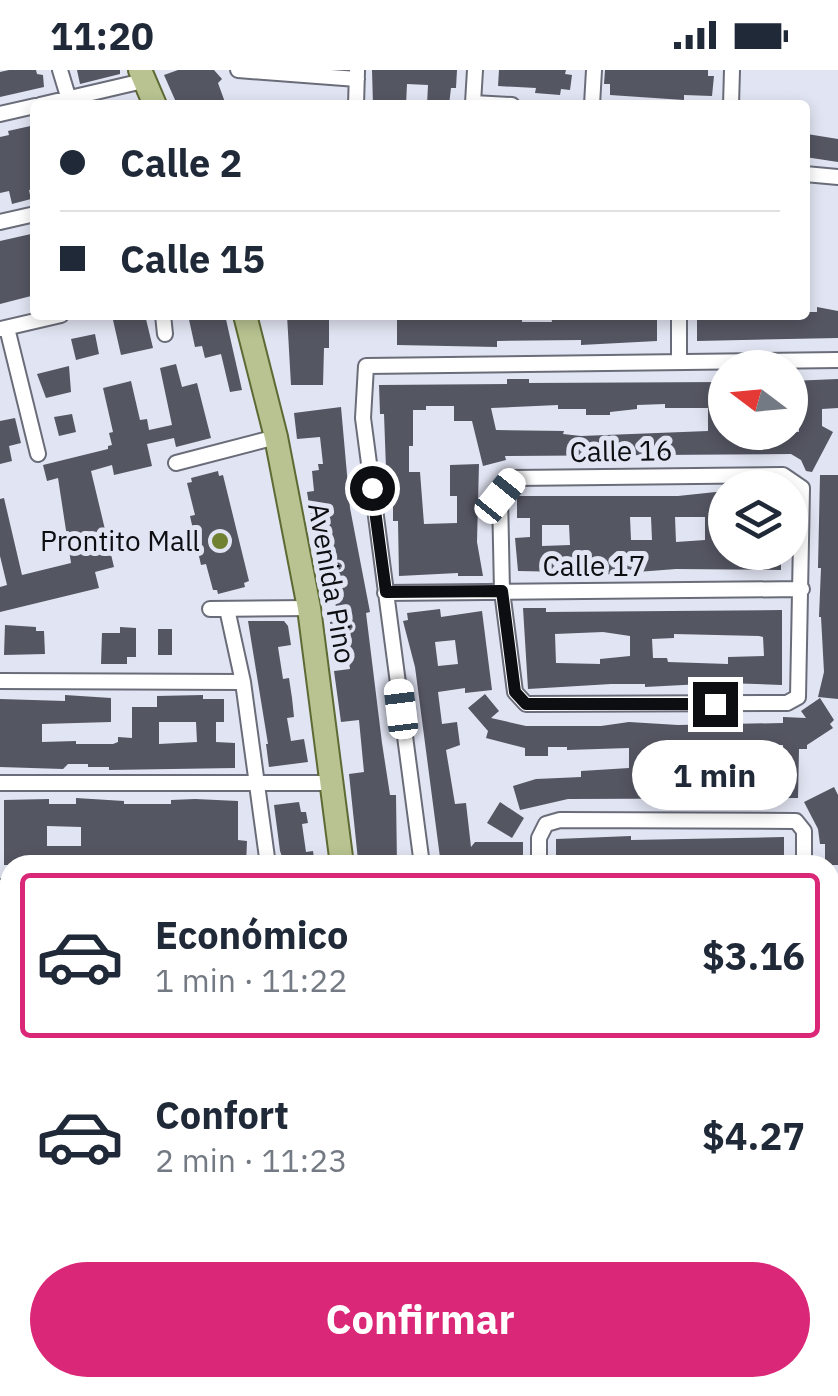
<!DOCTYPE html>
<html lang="es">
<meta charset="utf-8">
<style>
:root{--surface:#fff;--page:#f6f6f7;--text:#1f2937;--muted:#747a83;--line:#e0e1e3;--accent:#db2777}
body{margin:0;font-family:"IBM Plex Sans",sans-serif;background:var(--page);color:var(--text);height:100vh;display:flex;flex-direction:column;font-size:38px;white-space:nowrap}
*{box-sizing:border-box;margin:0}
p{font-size:32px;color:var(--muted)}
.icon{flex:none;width:55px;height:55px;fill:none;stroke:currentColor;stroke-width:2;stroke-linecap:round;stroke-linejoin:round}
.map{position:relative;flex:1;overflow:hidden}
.details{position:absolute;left:0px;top:785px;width:840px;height:542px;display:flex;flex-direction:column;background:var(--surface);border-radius:30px 30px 0 0;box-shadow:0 5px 15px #0003}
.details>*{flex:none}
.guide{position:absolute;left:30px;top:30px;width:780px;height:220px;border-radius:10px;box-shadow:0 5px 15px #0003;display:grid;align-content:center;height:220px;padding:0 30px;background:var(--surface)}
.needle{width:65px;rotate:286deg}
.controls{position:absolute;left:708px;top:280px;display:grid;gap:20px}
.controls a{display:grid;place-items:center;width:100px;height:100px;border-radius:50%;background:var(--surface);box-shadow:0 5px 15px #0003;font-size:50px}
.end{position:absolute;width:45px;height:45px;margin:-22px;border:12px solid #0d0e12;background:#fff;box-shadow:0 0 0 5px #fff}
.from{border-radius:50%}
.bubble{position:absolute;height:70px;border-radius:35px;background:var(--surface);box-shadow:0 5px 15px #0003;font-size:32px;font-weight:700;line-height:70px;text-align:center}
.car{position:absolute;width:30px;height:60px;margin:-30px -15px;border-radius:12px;box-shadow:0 0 8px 2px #0007;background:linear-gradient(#fff 24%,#345 0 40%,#fff 0 76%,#345 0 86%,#fff 0)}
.guide b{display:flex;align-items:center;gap:35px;height:95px;font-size:38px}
.guide b+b{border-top:2px solid var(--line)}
.guide i{width:25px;height:25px;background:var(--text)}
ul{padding:18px 0 0;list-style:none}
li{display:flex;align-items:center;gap:30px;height:165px;margin:0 20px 15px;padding:0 10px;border:5px solid transparent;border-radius:10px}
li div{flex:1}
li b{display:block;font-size:38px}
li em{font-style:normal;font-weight:700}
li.current{border-color:var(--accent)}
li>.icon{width:90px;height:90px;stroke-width:1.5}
.button{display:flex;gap:20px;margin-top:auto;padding:20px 30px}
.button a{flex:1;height:115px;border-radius:60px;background:var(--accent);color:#fff;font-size:40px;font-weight:700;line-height:115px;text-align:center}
.status{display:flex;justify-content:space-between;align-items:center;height:70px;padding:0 50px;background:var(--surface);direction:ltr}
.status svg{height:28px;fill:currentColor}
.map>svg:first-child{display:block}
.building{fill:#545662;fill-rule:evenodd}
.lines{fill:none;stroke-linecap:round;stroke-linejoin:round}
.minor-casing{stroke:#6a6d79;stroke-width:18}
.primary-casing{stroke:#5d6a34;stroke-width:26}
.minor{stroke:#fff;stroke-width:14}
.primary{stroke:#b8c391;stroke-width:22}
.route{stroke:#0d0e12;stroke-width:12}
.poi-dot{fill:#708131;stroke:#e1e4f2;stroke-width:4}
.labels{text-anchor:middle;stroke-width:10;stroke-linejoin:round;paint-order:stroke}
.street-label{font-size:28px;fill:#0d0e12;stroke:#e1e4f2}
.poi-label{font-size:28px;fill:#0d0e12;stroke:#e1e4f2;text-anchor:end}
</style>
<div class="status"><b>11:20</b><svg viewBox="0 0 49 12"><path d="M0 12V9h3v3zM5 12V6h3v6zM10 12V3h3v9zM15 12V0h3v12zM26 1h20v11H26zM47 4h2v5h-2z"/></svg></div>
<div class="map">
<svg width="838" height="1326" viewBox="0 0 838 1326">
<rect width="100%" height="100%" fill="#e1e4f2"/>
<!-- building -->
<path class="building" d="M 9,0 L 36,0 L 37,4 L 43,5 L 44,17 L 0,27 L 0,2 Z
M 77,0 L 120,0 L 120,4 L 80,14 Z
M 178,0 L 214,0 L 222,9 L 218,13 L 226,35 L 182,35 L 179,30 L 176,32 L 164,5 Z
M 372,0 L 457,0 L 456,18 L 451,18 L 449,35 L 427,35 L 428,15 L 407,14 L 406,35 L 373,35 Z
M 499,0 L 566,0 L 565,4 L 572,5 L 570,20 L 561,19 L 560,25 L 535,23 L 536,18 L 498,16 Z
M 605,0 L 708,0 L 708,6 L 714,6 L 712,26 L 684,25 L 684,30 L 610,25 L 610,14 L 604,14 Z
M 35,55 L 35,119 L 29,120 L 31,129 L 12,134 L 9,121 L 0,123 L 0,67 L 9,65 L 8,61 Z
M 807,64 L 838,69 L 838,92 L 805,87 Z
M 31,164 L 35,181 L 35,225 L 0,234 L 0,171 Z
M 817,237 L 838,241 L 838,268 L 697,271 L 697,245 L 805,245 L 805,242 L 817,242 Z
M 135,245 L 145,245 L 153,278 L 121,285 L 113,250 Z
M 188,245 L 225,245 L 242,320 L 230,322 L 221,284 L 205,288 L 202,276 L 195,277 Z
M 287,245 L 329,246 L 329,278 L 324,278 L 323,315 L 291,315 Z
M 397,245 L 468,245 L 468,248 L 522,245 L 522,252 L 552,252 L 551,245 L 657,245 L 657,271 L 581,275 L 581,270 L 497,271 L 497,277 L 397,275 Z
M 95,264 L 99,284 L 76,290 L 71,269 Z
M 176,294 L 182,317 L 197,313 L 211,368 L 176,377 L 174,368 L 147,374 L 152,396 L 114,405 L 112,395 L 91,401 L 114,497 L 95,502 L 99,518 L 0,542 L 0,517 L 7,515 L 0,486 L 0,429 L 4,428 L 22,505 L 71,493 L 58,408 L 47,411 L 43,395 L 108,379 L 108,376 L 112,375 L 109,363 L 113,362 L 103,318 L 131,311 L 140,350 L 147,349 L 149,360 L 172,355 L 160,298 Z
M 69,296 L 71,322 L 46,328 L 37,304 Z
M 507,309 L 529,309 L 529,313 L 725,312 L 725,362 L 799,362 L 799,338 L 790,338 L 790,311 L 838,309 L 838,338 L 822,339 L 822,356 L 833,362 L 812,402 L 806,401 L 801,390 L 791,384 L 505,386 L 506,390 L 483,396 L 472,351 L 454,351 L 454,336 L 426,336 L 426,340 L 413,340 L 413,376 L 409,376 L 409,402 L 420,402 L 424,454 L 457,453 L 457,426 L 450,426 L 450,395 L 479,394 L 477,472 L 483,506 L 458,506 L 458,503 L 399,506 L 398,451 L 393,451 L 393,426 L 387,426 L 384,344 L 380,344 L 379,315 L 507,314 ZM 665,334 L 665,338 L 708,338 L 708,361 L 581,366 L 563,364 L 564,361 L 496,360 L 491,338 L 558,335 L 558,339 L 586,339 L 586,345 L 610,345 L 610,342 L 637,339 L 637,335 Z
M 341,337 L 350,438 L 370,542 L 366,543 L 382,673 L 390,725 L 396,725 L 397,795 L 360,795 L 358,790 L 349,704 L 364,702 L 359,650 L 341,652 L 334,601 L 350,599 L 346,572 L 333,574 L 330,552 L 337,551 L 332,494 L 328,494 L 325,471 L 320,472 L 316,446 L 311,447 L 307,422 L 314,421 L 312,401 L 319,400 L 318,394 L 323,394 L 320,367 L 297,369 L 294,343 Z
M 72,344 L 76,362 L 59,366 L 54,347 Z
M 15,348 L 21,373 L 9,376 L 12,391 L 0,394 L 0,351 Z
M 218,401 L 219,406 L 223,405 L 249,511 L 244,513 L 245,517 L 218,524 L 217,520 L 213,520 L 206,494 L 201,495 L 190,446 L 195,445 L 187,413 L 192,412 L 191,408 Z
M 820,405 L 838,405 L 838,629 L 818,627 L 824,602 L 821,547 L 819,547 L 821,498 L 818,498 Z
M 725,421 L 725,482 L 781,482 L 781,500 L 676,499 L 598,505 L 598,499 L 569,499 L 569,502 L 518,501 L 515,468 L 530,467 L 530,448 L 517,448 L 517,426 L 678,426 ZM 630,447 L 651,447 L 652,470 L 631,470 ZM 675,447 L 705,447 L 705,470 L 676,472 ZM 542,455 L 569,455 L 570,475 L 542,476 Z
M 523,538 L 546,538 L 546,542 L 782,540 L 782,615 L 725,613 L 725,619 L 702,620 L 702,614 L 645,617 L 645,614 L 611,614 L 528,619 ZM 603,562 L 630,566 L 630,586 L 600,589 L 600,594 L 556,593 L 555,564 ZM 674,564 L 759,566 L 763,567 L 764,586 L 728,587 L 728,594 L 668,592 L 667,588 L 653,588 L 652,569 L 674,568 Z
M 440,539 L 441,547 L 482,541 L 492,620 L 465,623 L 465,618 L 438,622 L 442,654 L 457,652 L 460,675 L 446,680 L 455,734 L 466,733 L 471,777 L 475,772 L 523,772 L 523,794 L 441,795 L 415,597 L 403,551 L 408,550 L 407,543 ZM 455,570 L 458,594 L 438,596 L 435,572 Z
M 248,551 L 284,551 L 288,556 L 291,575 L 278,577 L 283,609 L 289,608 L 292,628 L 294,647 L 287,648 L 291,671 L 304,669 L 308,692 L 269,697 L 266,674 L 268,674 Z
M 5,555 L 36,557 L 36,561 L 44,561 L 45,584 L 4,585 Z
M 120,557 L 136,558 L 136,587 L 127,587 L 127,594 L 101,594 L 102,563 L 120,563 Z
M 158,559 L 172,559 L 172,585 L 158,585 Z
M 485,624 L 499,641 L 491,648 L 526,656 L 601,656 L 629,652 L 678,655 L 783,653 L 783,647 L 806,648 L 801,641 L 820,628 L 834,650 L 830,654 L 833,658 L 807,675 L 807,679 L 799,679 L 798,728 L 568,729 L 520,740 L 513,716 L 536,709 L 581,707 L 581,701 L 629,698 L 629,678 L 567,680 L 567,677 L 548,677 L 548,686 L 525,686 L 525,678 L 486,668 L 488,661 L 468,638 ZM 703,675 L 731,675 L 731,682 L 755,682 L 755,675 L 783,675 L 784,707 L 697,708 L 697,701 L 665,701 L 665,708 L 645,708 L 645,687 L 652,687 L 652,678 L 692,679 L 692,687 L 703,687 Z
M 65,625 L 111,628 L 111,652 L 42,654 L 42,672 L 76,671 L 76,674 L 113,674 L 118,672 L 118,667 L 132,668 L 132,637 L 157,637 L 157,626 L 203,625 L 203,629 L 224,629 L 224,652 L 216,652 L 216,672 L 235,673 L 235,698 L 109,700 L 109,697 L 88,697 L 88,694 L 68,694 L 63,699 L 0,697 L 0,629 L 65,631 ZM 159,652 L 196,652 L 197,672 L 159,674 Z
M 834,717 L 838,725 L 838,795 L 825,795 L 825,774 L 820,774 L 818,759 L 804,732 Z
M 76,728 L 124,731 L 124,734 L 171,734 L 171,730 L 195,729 L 238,731 L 238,770 L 247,771 L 246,795 L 4,795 L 4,730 L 49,729 L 49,734 L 76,734 ZM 47,756 L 81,757 L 81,776 L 47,776 Z
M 299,732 L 301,742 L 306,742 L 308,753 L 302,754 L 306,782 L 313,781 L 315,795 L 285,795 L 280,781 L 274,735 Z
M 500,732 L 524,748 L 512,768 L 487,753 Z
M 631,766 L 631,770 L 784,767 L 784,789 L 760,789 L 760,795 L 573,795 L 573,791 L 556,791 L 556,769 Z
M 0,833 L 10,833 L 10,902 L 0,902 Z"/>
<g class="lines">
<!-- minor casing -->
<g class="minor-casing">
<path id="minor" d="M 60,0 L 70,33
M 238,0 L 357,9
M 475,0 L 473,33 L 512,35
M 40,35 L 143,11
M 356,35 L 357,1
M 592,35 L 594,0
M 731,35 L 732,0
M 0,44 L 35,36
M 805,104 L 838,107
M 0,152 L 35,144
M 163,245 L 165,264
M 679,245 L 679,290
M 7,258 L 38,384
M 1,259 L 61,245
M 176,393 L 276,367
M 783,405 L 802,418 L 798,627 L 787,633 L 526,634 L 515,622 L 502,521 L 500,426 L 514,408 Z
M 385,523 L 802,519
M 210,539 L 309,538
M 227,539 L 243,612 L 268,795
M 0,611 L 243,612
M 0,713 L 332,713
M 422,795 L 363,348 L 366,296 L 838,290
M 539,795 L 539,768 L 546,754 L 560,750 L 796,751 L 804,761 L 804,795
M 0,817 L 10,817
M 0,922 L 10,922
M 0,1026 L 10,1026
M 0,1135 L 10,1135
M 0,1239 L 10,1239
M 549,1318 L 781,1321 L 797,1318
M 270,1326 L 270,1318
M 424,1326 L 424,1318"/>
</g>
<!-- primary casing -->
<g class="primary-casing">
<path id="primary" d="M 140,0 L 155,35
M 245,245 L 276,367 L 309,538 L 342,795
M 347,1326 L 347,1318"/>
</g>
<!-- minor -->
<use href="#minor" class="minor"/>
<!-- primary -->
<use href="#primary" class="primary"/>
</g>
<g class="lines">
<!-- route -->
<path class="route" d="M 372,418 L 386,522 L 502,521 L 515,622 L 526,634 L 715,634"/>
</g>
<!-- markers -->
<circle class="poi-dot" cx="220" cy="471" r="10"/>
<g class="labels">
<!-- street labels -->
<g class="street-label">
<text transform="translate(621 381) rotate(-1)" y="10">Calle 16</text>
<text x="594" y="506">Calle 17</text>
<text transform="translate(332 513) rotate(80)" y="10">Avenida Pino</text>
</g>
<!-- poi labels -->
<g class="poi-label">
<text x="200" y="481">Prontito Mall</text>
</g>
</g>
</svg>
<div class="controls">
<a><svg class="needle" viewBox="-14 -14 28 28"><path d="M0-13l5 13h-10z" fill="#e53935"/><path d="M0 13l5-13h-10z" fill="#747a83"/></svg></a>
<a><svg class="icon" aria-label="layers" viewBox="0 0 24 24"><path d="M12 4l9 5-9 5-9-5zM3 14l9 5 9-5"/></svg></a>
</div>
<i class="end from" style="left:372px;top:418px"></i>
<i class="end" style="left:715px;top:634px"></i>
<div class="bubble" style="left:632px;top:670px;width:165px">1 min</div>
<i class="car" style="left:500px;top:426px;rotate:39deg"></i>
<i class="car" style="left:401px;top:639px;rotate:353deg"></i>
<div class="guide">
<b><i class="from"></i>Calle 2</b>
<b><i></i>Calle 15</b>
</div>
<section class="details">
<ul>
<li class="current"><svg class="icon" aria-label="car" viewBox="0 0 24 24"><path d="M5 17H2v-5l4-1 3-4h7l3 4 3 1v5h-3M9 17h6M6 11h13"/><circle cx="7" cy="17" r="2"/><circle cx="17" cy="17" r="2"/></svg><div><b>Económico</b><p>1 min · 11:22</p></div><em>$3.16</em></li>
<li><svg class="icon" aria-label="car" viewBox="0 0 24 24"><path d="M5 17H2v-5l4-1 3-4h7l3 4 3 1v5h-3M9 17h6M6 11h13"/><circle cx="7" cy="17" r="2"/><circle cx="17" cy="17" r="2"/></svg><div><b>Confort</b><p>2 min · 11:23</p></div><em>$4.27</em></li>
</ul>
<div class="button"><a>Confirmar</a></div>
</section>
</div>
